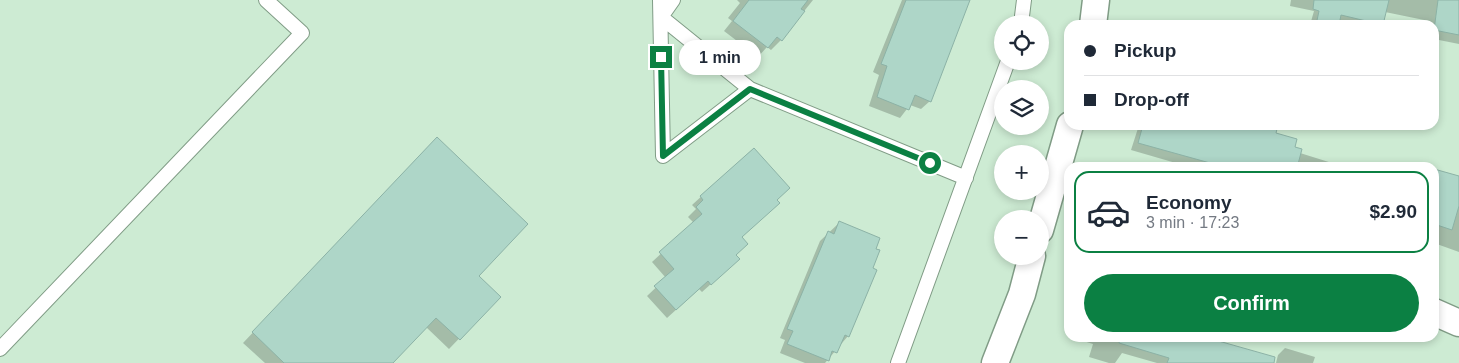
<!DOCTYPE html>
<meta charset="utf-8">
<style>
:root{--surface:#fff;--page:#f6f6f7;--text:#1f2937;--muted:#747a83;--line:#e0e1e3;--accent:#0b8043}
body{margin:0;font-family:Helvetica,sans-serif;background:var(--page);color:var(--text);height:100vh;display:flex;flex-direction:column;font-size:19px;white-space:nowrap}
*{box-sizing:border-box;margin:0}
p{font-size:16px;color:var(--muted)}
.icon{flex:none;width:28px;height:28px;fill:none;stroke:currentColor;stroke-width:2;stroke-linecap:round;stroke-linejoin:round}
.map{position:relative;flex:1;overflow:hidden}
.side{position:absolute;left:1064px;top:162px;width:375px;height:180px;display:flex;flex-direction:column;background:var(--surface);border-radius:15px;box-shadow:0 2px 8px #0003}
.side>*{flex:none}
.guide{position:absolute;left:1064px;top:20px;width:375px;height:110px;border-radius:15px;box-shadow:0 2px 8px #0003;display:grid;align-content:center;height:110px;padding:0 20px;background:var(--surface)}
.fabs{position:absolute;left:994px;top:15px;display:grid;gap:10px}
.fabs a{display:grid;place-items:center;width:55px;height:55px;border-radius:50%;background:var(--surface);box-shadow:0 2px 8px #0003;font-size:25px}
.end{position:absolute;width:22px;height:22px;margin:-11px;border:6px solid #0b8043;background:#fff;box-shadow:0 0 0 2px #fff}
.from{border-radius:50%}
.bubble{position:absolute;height:35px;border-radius:18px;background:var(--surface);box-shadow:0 2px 8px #0003;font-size:16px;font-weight:800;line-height:35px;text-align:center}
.guide b{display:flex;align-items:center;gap:18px;height:48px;font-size:19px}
.guide b+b{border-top:1px solid var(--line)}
.guide i{width:12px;height:12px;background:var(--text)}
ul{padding:9px 0 0;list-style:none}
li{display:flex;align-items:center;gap:15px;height:82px;margin:0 10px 8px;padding:0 10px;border:2px solid var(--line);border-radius:15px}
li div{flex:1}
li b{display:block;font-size:19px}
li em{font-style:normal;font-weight:800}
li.active{border-color:var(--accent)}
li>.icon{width:45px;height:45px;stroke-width:1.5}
.action{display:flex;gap:10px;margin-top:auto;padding:10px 20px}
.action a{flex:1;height:58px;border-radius:30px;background:var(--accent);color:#fff;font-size:20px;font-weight:800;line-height:58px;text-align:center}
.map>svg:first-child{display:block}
.shadow{fill:#0003}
.building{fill:#aed6c8;stroke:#8cb2a6}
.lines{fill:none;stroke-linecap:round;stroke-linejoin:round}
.service-casing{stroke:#809c86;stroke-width:16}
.minor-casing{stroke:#809c86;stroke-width:29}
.service{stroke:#fff;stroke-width:14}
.minor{stroke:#fff;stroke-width:26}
.route{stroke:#0b8043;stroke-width:6}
</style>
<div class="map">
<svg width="1459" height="363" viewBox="0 0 1459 363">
<rect width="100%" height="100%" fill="#cdebd3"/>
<!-- shadow -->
<path class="shadow" d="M 813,0 L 781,40 L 771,50 L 767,47 L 758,57 L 724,31 L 732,21 L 728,18 L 740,3 L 737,0 Z
M 902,0 L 964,0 L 930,101 L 921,109 L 910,105 L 900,118 L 869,106 L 879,75 L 873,72 Z
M 1291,0 L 1459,0 L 1459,44 L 1434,39 L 1434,25 L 1428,25 L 1429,21 L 1385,12 L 1381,25 L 1310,25 L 1314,11 L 1290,6 Z
M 1139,125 L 1244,125 L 1293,148 L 1300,153 L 1348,168 L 1193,168 L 1131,150 Z
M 427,148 L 477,276 L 499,297 L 449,349 L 426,327 L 392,363 L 265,363 L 243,343 Z
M 753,149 L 780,196 L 741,238 L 730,267 L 702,292 L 699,289 L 667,318 L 647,296 L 666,278 L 652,262 L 694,223 L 688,217 L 696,209 L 692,205 Z
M 1434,186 L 1459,192 L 1459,252 L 1434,243 Z
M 839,223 L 875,249 L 848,336 L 825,363 L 805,363 L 780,353 L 785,340 L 780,338 L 820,241 Z
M 1081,338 L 1211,338 L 1210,339 L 1274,363 L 1157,363 L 1122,353 L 1115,363 L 1109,363 L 1089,357 L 1093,344 L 1080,340 Z
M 1285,348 L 1315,357 L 1313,363 L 1276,363 L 1278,355 Z"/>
<!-- building -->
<path class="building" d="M 749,0 L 808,0 L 801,9 L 805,11 L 782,41 L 777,37 L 768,48 L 733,21 Z
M 906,0 L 970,0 L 931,102 L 915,95 L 909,110 L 877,97 L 887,66 L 881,64 Z
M 1314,0 L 1389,0 L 1383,25 L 1341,15 L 1339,25 L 1316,25 L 1319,11 L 1313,9 Z
M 1438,0 L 1459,0 L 1459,35 L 1434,30 Z
M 1143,125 L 1278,125 L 1276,133 L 1297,139 L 1295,147 L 1302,149 L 1297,168 L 1274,168 L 1257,163 L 1256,168 L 1228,168 L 1138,143 Z
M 437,137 L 528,224 L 479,276 L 501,297 L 460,340 L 436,318 L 393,363 L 284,363 L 252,332 Z
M 754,148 L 790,188 L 777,200 L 780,203 L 742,237 L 748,244 L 736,255 L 740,259 L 711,285 L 708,281 L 676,310 L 654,286 L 674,269 L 659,252 L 702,214 L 696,207 L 703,200 L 700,196 Z
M 1434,169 L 1459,176 L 1459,206 L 1452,230 L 1434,224 Z
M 839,221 L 880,238 L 876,249 L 880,250 L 873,268 L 877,270 L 849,337 L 845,335 L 837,353 L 832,351 L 829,361 L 787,344 L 793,331 L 787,329 L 828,231 L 834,234 Z
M 1120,338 L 1208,338 L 1275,357 L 1274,363 L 1167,363 L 1169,358 L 1119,343 Z"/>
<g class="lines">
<!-- service casing -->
<g class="service-casing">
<path id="service" d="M 660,0 L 663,156 L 750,89
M 673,0 L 661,17 L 750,89 L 966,178
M 1021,24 L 1024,0
M 0,349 L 302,33 L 266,0
M 898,363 L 1008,61"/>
</g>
<!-- minor casing -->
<g class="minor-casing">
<path id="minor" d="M 1093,25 L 1096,0
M 1040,230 L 1070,125
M 1434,312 L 1459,323
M 995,363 L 1022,294 L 1032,256"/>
</g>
<!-- service -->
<use href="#service" class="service"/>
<!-- minor -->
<use href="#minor" class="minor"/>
</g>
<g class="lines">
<!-- route -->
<path class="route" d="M 661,57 L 663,156 L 750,89 L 930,163"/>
</g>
</svg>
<div class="fabs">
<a><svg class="icon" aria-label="locate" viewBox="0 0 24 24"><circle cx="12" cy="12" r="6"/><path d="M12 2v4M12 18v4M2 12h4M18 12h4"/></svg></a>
<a><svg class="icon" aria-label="layers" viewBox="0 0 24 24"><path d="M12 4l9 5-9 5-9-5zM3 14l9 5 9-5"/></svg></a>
<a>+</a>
<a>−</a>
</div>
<i class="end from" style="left:930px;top:163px"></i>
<i class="end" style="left:661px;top:57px"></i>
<div class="bubble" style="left:679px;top:40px;width:82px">1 min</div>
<div class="guide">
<b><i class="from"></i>Pickup</b>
<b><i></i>Drop-off</b>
</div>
<section class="side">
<ul>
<li class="active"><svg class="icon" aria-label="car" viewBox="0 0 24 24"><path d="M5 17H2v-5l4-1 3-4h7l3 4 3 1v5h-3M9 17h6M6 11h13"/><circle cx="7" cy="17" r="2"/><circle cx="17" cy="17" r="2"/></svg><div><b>Economy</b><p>3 min · 17:23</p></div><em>$2.90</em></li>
</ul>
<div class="action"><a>Confirm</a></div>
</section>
</div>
